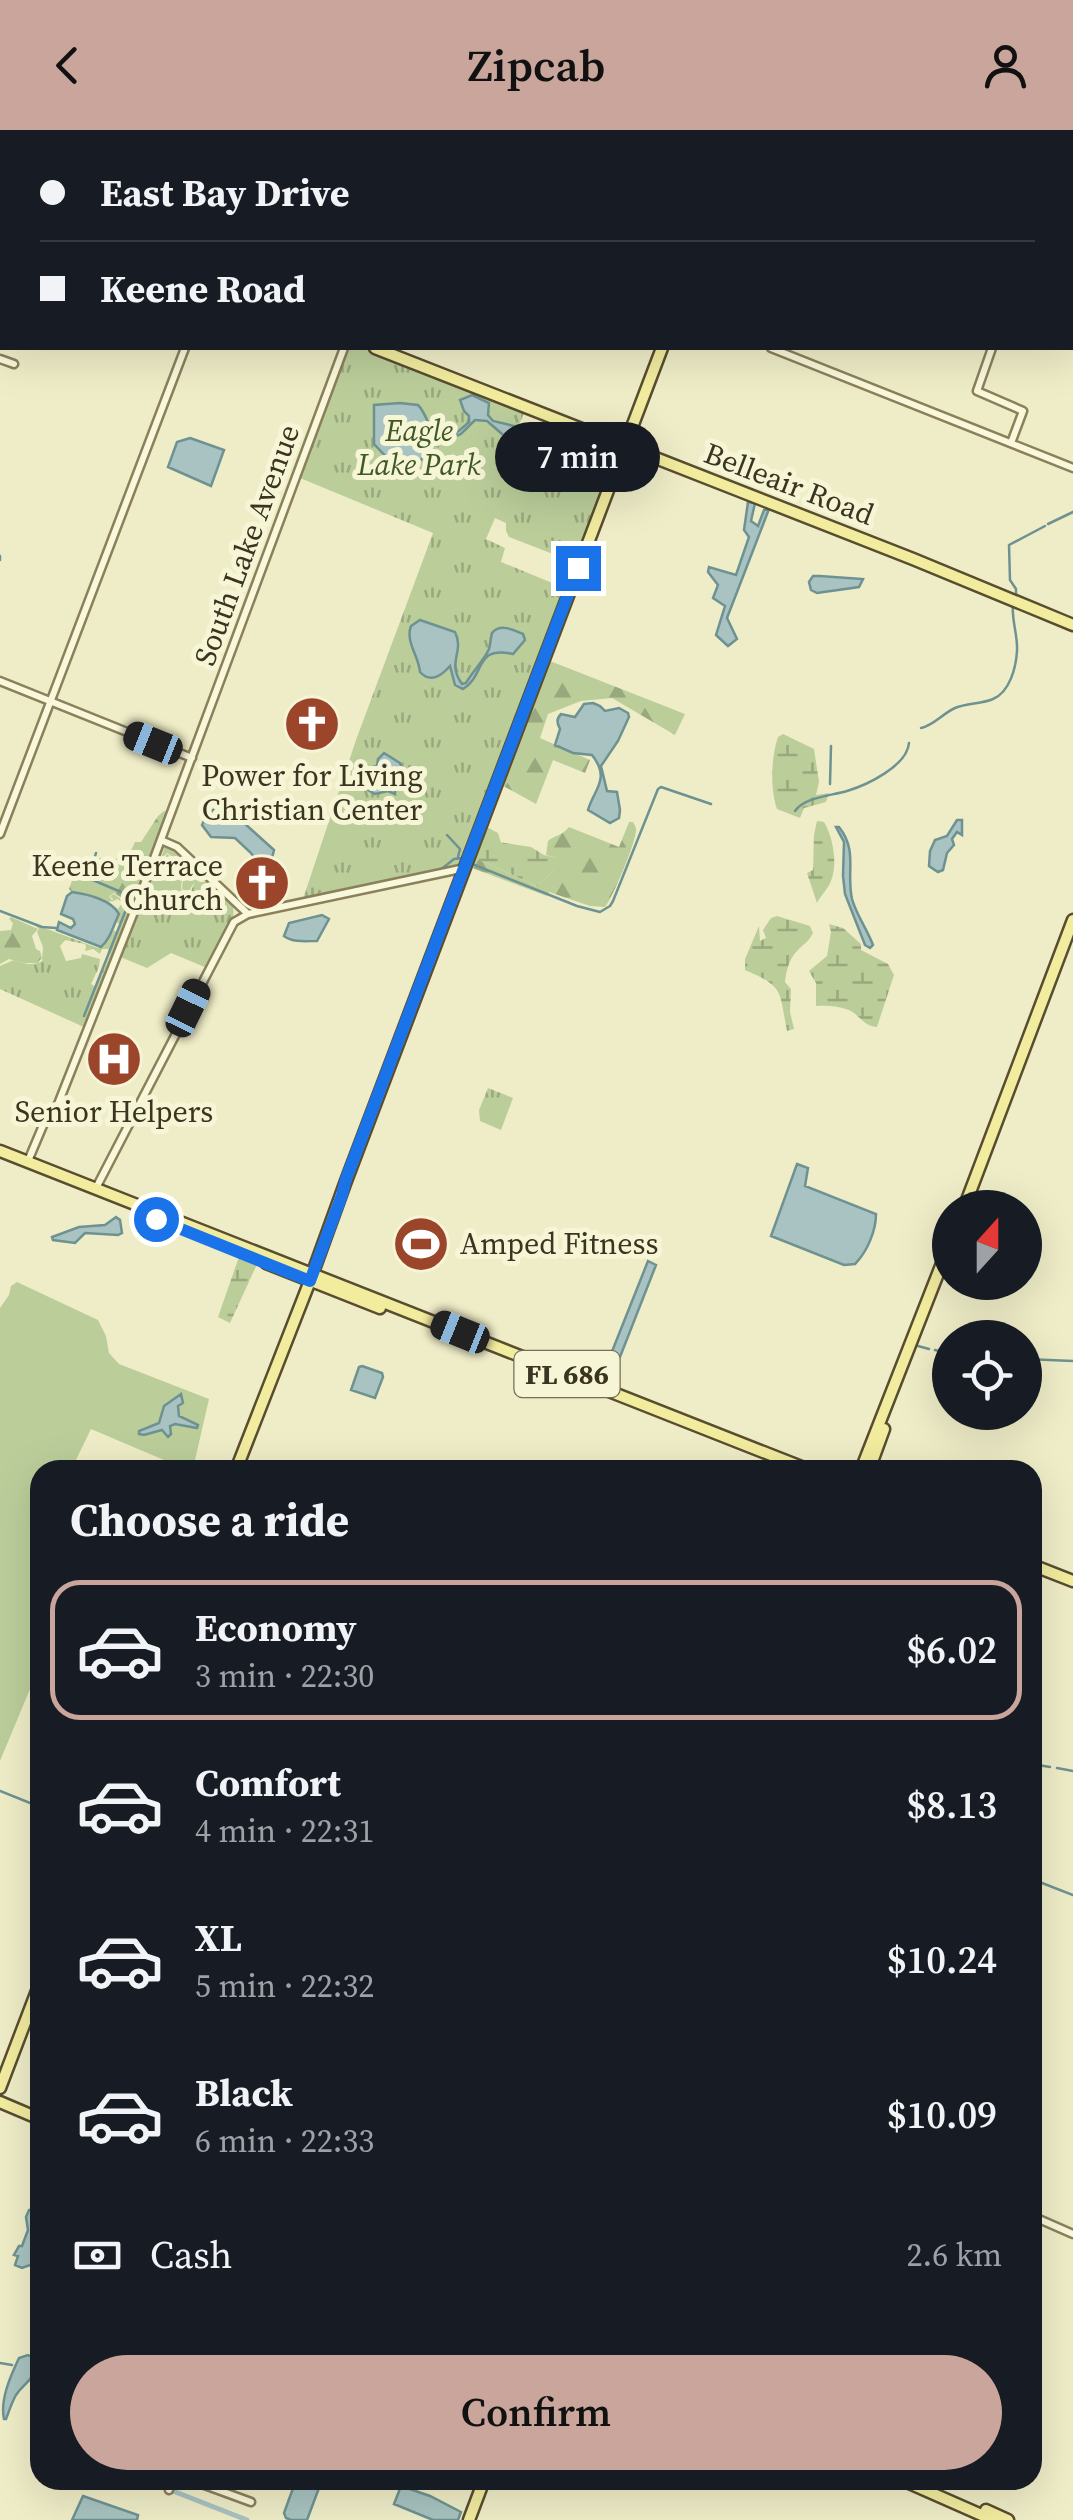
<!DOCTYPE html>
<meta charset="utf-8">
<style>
:root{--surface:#171b24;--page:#20242c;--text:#f1f3f6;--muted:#9ea1a6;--line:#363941;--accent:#caa59b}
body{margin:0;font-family:"Source Serif 4",serif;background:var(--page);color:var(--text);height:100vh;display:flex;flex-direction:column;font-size:38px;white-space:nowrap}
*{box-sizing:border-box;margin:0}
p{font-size:32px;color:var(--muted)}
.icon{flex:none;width:55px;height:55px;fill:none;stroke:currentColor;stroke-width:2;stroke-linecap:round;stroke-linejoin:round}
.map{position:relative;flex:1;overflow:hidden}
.panel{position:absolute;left:30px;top:1330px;width:1012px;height:1030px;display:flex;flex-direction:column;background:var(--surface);border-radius:30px;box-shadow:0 10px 40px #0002}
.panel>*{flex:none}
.guide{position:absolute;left:0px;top:0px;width:1075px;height:220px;box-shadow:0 10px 40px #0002;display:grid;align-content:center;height:220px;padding:0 40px;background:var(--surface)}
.needle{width:65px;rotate:21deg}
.tools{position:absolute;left:932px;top:1060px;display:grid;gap:20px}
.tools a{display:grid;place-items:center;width:110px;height:110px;border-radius:50%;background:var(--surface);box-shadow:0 10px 40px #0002;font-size:50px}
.end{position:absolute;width:45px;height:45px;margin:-22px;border:12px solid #1a73e8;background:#fff;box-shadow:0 0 0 5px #fff}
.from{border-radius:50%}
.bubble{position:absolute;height:70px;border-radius:35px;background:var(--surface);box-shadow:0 10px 40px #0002;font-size:32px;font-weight:600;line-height:70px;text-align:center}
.car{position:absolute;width:30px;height:60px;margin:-30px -15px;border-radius:12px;box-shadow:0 0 8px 2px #0007;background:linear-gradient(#222 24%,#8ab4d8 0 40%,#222 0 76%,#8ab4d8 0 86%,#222 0)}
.guide b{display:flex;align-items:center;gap:35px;height:95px;font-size:38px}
.guide b+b{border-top:2px solid var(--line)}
.guide i{width:25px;height:25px;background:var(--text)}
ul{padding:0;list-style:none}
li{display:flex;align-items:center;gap:30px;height:140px;margin:0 20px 15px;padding:0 20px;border:5px solid transparent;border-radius:30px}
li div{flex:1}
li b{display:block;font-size:38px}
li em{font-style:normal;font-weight:600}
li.on{border-color:var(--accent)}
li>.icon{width:90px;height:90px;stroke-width:1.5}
h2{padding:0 40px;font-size:45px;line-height:120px}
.pay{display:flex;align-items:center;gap:25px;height:110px;padding:0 40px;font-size:38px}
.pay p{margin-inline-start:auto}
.action{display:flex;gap:20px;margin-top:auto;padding:20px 40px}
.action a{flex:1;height:115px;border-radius:60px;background:var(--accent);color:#111;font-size:40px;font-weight:600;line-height:115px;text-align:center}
header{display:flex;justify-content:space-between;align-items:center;height:130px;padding:0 40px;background:var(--accent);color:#111;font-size:45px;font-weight:600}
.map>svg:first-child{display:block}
.grass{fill:#bbce9a}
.forest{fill:url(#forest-firs)}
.wetland{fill:url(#wetland-marsh)}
.park{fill:url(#park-tufts);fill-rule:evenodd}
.water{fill:#a8c3c1;stroke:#6e9291;stroke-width:2.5}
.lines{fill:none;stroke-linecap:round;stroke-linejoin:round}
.stream{stroke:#6e9291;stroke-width:2.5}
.canal{stroke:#a8c3c1;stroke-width:5}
.minor-casing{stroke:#8b805c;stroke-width:11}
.major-casing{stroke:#594d30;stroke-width:15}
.minor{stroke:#f9f8da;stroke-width:6}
.major{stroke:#f2ec9f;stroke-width:10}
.route{stroke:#1a73e8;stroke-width:12}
.labels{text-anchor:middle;stroke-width:10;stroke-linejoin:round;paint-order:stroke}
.shield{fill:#f6f5d6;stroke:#736e57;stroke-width:2.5}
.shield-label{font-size:28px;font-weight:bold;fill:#3b3420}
.park-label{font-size:30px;font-style:italic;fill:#3f5826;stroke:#f6f5d6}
.street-label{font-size:30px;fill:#3b3420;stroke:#f6f5d6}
.poi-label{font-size:30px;fill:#3b3420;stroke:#f6f5d6}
</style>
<header><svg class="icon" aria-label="back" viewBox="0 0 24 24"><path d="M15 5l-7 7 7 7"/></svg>Zipcab<svg class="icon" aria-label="person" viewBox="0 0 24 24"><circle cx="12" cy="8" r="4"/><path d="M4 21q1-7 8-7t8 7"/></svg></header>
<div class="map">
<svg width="1073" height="2390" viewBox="0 0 1073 2390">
<defs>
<pattern id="forest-firs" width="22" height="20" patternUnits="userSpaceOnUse" patternTransform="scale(2.5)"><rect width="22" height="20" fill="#bbce9a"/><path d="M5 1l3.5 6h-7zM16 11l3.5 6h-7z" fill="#99a87d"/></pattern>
<pattern id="wetland-marsh" width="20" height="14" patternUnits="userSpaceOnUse" patternTransform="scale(2.5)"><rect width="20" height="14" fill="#bbce9a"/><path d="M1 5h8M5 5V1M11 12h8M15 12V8" fill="none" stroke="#99a87d"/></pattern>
<pattern id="park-tufts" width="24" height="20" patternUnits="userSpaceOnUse" patternTransform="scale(2.5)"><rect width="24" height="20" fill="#bbce9a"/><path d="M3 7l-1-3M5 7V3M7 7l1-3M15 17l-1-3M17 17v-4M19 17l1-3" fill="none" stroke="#99a87d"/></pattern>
</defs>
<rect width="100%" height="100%" fill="#efedc7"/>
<!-- grass -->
<path class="grass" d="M 17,1152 L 98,1190 L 106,1206 L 109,1223 L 119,1234 L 209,1269 L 195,1330 L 171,1333 L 91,1299 L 71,1340 L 40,1340 L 40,1376 L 36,1375 L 35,1377 L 31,1419 L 40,1452 L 40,1535 L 0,1631 L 0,1178 L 9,1165 L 11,1156 Z"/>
<!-- forest -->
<path class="forest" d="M 545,529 L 685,584 L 675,605 L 612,568 L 581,571 L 548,584 L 540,608 L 590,630 L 585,643 L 553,630 L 536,674 L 498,653 Z
M 164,681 L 169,682 L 137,772 L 128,768 L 125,770 L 114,763 L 109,766 L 112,770 L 110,772 L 71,761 L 69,759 L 74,745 C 94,749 90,743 99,728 L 127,729 L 135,712 L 141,712 L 158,686 Z
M 629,692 L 633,692 C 634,694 636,697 636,699 C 637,710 613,767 605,777 L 590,776 L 549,762 L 547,766 L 467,736 L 483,695 L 498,703 L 501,713 L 492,712 L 478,726 L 478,729 L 537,756 L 553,741 L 557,728 L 546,725 L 548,711 C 557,704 560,707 569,697 L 619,717 Z
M 165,716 C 181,720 195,736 204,750 C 185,755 194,759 184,775 L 178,776 L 183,762 L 182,755 L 186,740 L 182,733 L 167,723 L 161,729 Z
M 11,787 L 38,799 L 32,806 L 36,819 L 40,821 L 42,828 L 37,833 L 24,833 L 9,829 L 0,834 L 0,801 L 11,800 L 13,793 L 9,789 Z"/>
<!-- wetland -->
<path class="wetland" d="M 783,604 L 814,619 L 819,652 L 816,665 L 829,663 L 826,672 L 804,678 L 800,688 L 777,679 C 770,659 771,627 778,607 Z
M 817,691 L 824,692 C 833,707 838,734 831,751 C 828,759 821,765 817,773 L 807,743 L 813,740 L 814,705 Z
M 492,711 L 531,717 L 544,725 L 557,728 L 559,732 L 553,741 L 537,756 L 478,729 L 477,726 Z
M 777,786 L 810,796 L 813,803 C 808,813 803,814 797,821 C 789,829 786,842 785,852 L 791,859 L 790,882 L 794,899 L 787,901 C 779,861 785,857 745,840 L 745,829 L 759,796 L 760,811 L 766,808 L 763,800 L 771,788 Z
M 829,794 L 843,798 L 861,814 L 861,820 L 888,834 L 894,845 L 877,897 C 863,896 861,886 849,880 C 839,876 826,875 816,876 L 816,853 L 809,841 L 827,826 L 831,802 Z
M 240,1124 L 258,1132 L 230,1193 L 218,1187 Z"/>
<!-- park -->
<path class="park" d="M 348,218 L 364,218 L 525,281 L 519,295 L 516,296 L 499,341 L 526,352 L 533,335 L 564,345 L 578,301 L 620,317 L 576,428 L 553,424 L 509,407 L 506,401 L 506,393 L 495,388 L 486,409 L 505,418 L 501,432 L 567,459 L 517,584 L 521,587 L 464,736 L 303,769 L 356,610 L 433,403 L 300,348 Z
M 162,712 L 168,715 L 165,715 L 160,729 L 164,729 L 167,724 L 181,734 L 185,740 L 181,755 L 182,761 L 177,772 L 177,777 L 184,777 C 191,770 190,757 196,752 L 205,752 L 199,741 C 209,750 222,759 230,770 C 243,786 216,822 207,838 L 171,823 L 147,838 L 118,826 Z
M 114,764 L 124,771 L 128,769 L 137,772 L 86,898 L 0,859 L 0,836 L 14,830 C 23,834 34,836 42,831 L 43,817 L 37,802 L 39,799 L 34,794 L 98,818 L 104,816 L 114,800 L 116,802 L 120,794 L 116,792 L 120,784 L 118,779 L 122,773 L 118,769 L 111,772 L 113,769 L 110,766 ZM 65,810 L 85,814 L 86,817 L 85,821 L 93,819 L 100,824 L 102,819 L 108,819 L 110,825 L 96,857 L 91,854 L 99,837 L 100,829 L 82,824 L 81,828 L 66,831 L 60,816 Z
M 488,958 L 513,968 L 501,1000 L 480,991 L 479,980 Z"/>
<!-- water -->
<path class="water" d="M 472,265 L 489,273 L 488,285 L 493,291 L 518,297 L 520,301 L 514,310 L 509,310 L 487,291 L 475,290 L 461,304 L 435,315 L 417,334 L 417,338 L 409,341 L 394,335 L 374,314 L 374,275 L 400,273 L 418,275 C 428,285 428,301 440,309 C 452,308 460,300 469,292 L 469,286 L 464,281 L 460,270 Z
M 190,308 L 224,320 L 211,356 L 168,337 L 177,312 Z
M 748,372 L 755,373 L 751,391 L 758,396 L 764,380 L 769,379 L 727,488 L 737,509 L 728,516 L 716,505 L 725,476 L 713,468 L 718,455 L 708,442 L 709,437 L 736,445 L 749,407 L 744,400 Z
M 813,446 L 820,446 L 863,449 L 859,457 L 817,463 L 811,460 L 809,452 Z
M 420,490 L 455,502 C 465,522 446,532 462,554 L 466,553 C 472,542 485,529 489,519 C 490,516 491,506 492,503 C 500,493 514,500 523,504 L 525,510 L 513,524 C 474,515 486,545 463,559 L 455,555 L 450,536 C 442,545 431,554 420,542 C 419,527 405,511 411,496 Z
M 593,573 L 600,576 L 605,581 L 619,578 L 628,583 L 629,587 L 618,611 L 601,636 L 607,661 L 617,662 L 620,680 L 619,688 L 610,693 L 588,680 C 594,659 611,649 592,625 L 573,623 L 555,615 L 560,599 C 557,593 556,589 561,584 L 575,587 L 584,574 Z
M 384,623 L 400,633 L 405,646 L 395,654 L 395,664 L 388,661 L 375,664 L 368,660 C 370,652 377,651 376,640 L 369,638 L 377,636 L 378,629 Z
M 216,678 L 234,684 L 274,720 L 270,736 L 263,740 L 251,723 L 235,708 L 211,707 L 202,695 L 207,684 Z
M 957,690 L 962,690 L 962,705 L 957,702 L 952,709 L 954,715 L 947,723 L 943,740 L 938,742 L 929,736 L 930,721 L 935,710 L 947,706 Z
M 836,697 L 839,697 C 858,721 846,741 852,769 C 856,784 867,799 873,815 L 870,818 L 865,815 L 845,764 L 843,746 L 844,712 Z
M 72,762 C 87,764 112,770 119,784 C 113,796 111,808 101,817 L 57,800 L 59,792 L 71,798 L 75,794 L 73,789 L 61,784 L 67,766 Z
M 322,785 L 329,789 L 317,811 C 307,811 293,813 284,806 L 289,793 Z
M 797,1034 L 808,1038 L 805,1056 L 876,1084 C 876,1101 867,1122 855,1134 L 844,1135 L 771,1106 Z
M 116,1087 L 120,1090 L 122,1103 L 118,1105 L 85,1103 L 75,1113 L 53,1110 L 52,1107 L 79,1097 L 105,1095 Z
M 648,1131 L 656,1135 L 620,1227 L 611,1224 Z
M 362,1236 L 382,1243 L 383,1247 L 375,1268 L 351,1260 L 359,1237 Z
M 181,1264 L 183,1273 L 178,1276 L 179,1286 L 198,1295 L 197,1298 L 175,1294 L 170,1296 L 171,1304 L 168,1307 L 162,1300 L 144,1305 L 139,1304 L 139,1301 L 159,1293 L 164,1276 Z
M 38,2072 L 40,2073 L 40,2121 L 34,2122 L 36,2127 L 33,2134 L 22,2138 L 15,2135 L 18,2126 L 14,2125 L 19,2116 L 22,2116 L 28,2100 L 26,2087 L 29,2080 L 36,2078 Z
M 28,2225 L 34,2228 C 36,2252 27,2249 16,2265 C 12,2272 9,2281 6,2289 L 4,2289 C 0,2270 10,2247 19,2228 Z
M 296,2350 L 322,2350 L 307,2390 L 291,2390 L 286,2388 L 284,2383 Z
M 401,2356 L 430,2366 L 461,2382 L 458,2390 L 433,2390 L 394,2374 Z
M 83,2366 L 138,2385 L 137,2390 L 72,2390 Z"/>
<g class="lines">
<!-- stream -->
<path class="stream" d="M 1048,394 L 1073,382
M 0,426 L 0,430
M 1016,466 L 1016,459 L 1010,450 L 1009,415 L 1045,396
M 921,598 C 934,595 942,584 955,578 C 967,573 982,574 993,569 C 1010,562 1016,537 1017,521 C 1018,505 1011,489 1013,473
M 830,654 L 831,616
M 795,681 C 805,667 830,666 847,661 C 867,655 907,636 909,613
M 447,705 L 460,719 L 458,727
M 472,734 L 577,776 L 600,782 L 610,776 L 613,771 L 658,659 L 661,657 L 711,674
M 439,741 L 454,729 L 463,728
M 0,781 L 42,797 L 56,798
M 84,886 L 129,772 L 121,762 L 88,748 L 96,723
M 918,1216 L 929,1219
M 935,1220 L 950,1224
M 1025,1229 L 1073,1231
M 1032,1634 L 1050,1637
M 1057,1638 L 1073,1641
M 0,1661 L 40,1677
M 1032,1754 L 1042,1753 L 1073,1765
M 0,2233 L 12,2235"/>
<!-- canal -->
<path class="canal" d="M 173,2361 L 247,2390"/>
<!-- minor casing -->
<g class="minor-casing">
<path id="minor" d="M 1005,0 L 1012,2
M 265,2 L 266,0
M 424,2 L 424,0
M 1071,2 L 1071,0
M 771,218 L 1073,338
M 992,218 L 977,261 L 1023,281 L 1011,313
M 0,229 L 14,234
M 0,551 L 192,628
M 0,704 L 185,218
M 161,710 L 177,717 L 248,784
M 28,1031 L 44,993 L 58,974 L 134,782 L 344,218
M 96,1058 L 234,792 L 248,784 L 465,738
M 1032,2086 L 1073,2104
M 191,2350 L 251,2372
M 169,2360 L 172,2350"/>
</g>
<!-- major casing -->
<g class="major-casing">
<path id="major" d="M 745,2 L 746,0
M 0,71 L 2,72
M 375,218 L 913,429 L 1073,495
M 0,1021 L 809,1340
M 964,1078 L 1073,790
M 266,1133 L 380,1178
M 236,1340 L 308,1156 L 346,1051 L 662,218
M 861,1340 L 950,1113
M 869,1340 L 884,1299
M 1032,1435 L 1073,1451
M 0,1958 L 40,1853
M 0,1972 L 40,1989
M 902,2350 L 993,2390
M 986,2380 L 1008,2390
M 469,2390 L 484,2350"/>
</g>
<!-- minor -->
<use href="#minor" class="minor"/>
<!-- major -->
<use href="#major" class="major"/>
</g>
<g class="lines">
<!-- route -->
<path class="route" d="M 156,1089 L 310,1151 L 342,1065 L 346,1049 L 578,438"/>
</g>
<!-- icons -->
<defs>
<g id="church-disc" transform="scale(2.875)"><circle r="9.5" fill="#9b452b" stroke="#f6f5d6"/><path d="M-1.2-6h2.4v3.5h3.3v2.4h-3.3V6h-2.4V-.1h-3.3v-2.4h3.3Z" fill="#fff"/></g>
<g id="hospital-disc" transform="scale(2.875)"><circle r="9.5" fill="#9b452b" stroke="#f6f5d6"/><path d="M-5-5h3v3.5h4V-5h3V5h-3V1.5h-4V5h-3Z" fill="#fff"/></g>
<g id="stadium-disc" transform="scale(2.875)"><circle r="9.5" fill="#9b452b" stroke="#f6f5d6"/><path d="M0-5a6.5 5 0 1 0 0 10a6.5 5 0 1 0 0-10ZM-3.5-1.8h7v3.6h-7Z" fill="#fff"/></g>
</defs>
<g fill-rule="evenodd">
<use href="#church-disc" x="312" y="594"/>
<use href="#church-disc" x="262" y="753"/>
<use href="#hospital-disc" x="114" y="929"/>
<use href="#stadium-disc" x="421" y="1114"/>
</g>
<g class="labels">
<!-- shield labels -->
<rect class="shield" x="514.5" y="1221" width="105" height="46" rx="8"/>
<g class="shield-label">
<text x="567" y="1254">FL 686</text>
</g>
<!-- park labels -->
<g class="park-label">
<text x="419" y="311">Eagle<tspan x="419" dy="34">Lake Park</tspan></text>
</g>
<!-- street labels -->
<g class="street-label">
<text transform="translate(789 354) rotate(21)" y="10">Belleair Road</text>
<text transform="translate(247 415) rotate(-70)" y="10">South Lake Avenue</text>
</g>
<!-- poi labels -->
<g class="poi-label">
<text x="312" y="656">Power for Living<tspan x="312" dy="34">Christian Center</tspan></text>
<text x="223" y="746" text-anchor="end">Keene Terrace<tspan x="223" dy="34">Church</tspan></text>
<text x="114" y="992">Senior Helpers</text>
<text x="460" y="1124" text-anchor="start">Amped Fitness</text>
</g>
</g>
</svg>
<div class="tools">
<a><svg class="needle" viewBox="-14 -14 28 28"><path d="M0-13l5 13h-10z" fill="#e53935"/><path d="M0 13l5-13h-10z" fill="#9ea1a6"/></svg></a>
<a><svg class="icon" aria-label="locate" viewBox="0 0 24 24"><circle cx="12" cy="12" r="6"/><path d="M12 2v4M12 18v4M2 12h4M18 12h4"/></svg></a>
</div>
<i class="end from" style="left:156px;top:1089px"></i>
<i class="end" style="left:578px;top:438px"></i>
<div class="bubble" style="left:495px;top:292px;width:165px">7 min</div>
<i class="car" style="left:153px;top:613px;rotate:292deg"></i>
<i class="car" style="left:188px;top:878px;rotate:26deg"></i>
<i class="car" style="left:460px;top:1202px;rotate:292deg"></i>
<div class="guide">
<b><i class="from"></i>East Bay Drive</b>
<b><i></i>Keene Road</b>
</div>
<section class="panel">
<h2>Choose a ride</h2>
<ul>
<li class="on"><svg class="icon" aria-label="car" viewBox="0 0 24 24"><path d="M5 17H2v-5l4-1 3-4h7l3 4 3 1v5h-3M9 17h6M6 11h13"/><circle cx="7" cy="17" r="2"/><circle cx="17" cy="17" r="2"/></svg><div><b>Economy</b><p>3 min · 22:30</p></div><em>$6.02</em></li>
<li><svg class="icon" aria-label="car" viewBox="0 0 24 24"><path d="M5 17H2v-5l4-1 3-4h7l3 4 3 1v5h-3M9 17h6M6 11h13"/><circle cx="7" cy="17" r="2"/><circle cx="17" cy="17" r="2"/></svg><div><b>Comfort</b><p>4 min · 22:31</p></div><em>$8.13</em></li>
<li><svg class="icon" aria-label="car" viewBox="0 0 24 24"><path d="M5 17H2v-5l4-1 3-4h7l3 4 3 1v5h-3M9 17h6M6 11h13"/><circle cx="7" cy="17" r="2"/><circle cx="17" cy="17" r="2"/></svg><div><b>XL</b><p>5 min · 22:32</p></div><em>$10.24</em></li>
<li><svg class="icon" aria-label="car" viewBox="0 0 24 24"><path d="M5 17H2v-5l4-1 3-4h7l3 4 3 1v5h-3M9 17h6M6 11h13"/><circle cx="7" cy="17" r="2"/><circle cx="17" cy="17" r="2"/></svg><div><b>Black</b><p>6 min · 22:33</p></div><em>$10.09</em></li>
</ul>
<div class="pay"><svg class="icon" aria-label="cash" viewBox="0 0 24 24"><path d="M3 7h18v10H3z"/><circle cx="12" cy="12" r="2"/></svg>Cash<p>2.6 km</p></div>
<div class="action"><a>Confirm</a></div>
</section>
</div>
